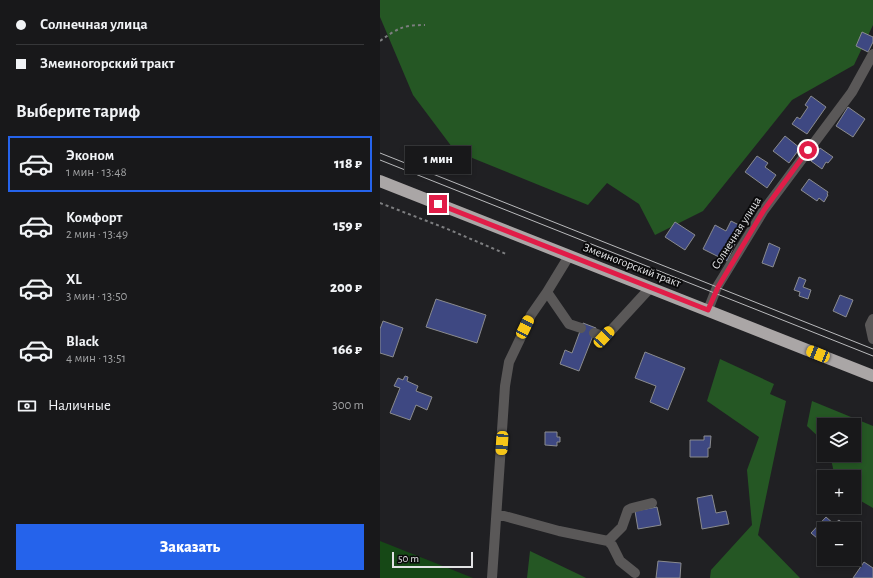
<!DOCTYPE html>
<html lang="ru">
<meta charset="utf-8">
<style>
:root{--surface:#18181a;--page:#212123;--text:#f1f3f6;--muted:#9fa0a2;--line:#363739;--accent:#2563eb}
body{margin:0;font-family:"Alegreya Sans",sans-serif;background:var(--page);color:var(--text);height:100vh;display:flex;flex-direction:column;font-size:15px;white-space:nowrap}
*{box-sizing:border-box;margin:0}
p{font-size:13px;color:var(--muted)}
.icon{flex:none;width:22px;height:22px;fill:none;stroke:currentColor;stroke-width:2;stroke-linecap:round;stroke-linejoin:round}
.map{position:relative;flex:1;overflow:hidden}
.drawer{display:flex;flex-direction:column;background:var(--surface);width:380px}
.drawer>*{flex:none}
.banner{display:grid;align-content:center;height:88px;padding:0 16px;background:var(--surface)}
.fabs{position:absolute;left:437px;top:418px;display:grid;gap:8px}
.fabs a{display:grid;place-items:center;width:44px;height:44px;border-radius:0px;background:var(--surface);box-shadow:0 2px 6px #0003,0 0 0 1px var(--line);font-size:20px}
.scale{position:absolute;left:12px;bottom:10px;width:81px;box-sizing:border-box;padding-left:4px;border:2px solid #e1e2e4;border-top:0;font-size:11px;line-height:14px;white-space:nowrap;color:#e1e2e4;-webkit-text-stroke:3px #0a0a0b;paint-order:stroke}
.end{position:absolute;width:18px;height:18px;margin:-9px;border:5px solid #e11d48;background:#fff;box-shadow:0 0 0 2px #fff}
.from{border-radius:50%}
.bubble{position:absolute;height:28px;border-radius:0px;background:var(--surface);box-shadow:0 2px 6px #0003,0 0 0 1px var(--line);font-size:13px;font-weight:800;line-height:28px;text-align:center}
.car{position:absolute;width:12px;height:24px;margin:-12px -6px;border-radius:5px;box-shadow:0 0 3px 1px #0007;background:linear-gradient(#f5c518 24%,#345 0 40%,#f5c518 0 76%,#345 0 86%,#f5c518 0)}
.banner b{display:flex;align-items:center;gap:14px;height:38px;font-size:15px}
.banner b+b{border-top:1px solid var(--line)}
.banner i{width:10px;height:10px;background:var(--text)}
ul{padding:0;list-style:none}
li{display:flex;align-items:center;gap:12px;height:56px;margin:0 8px 6px;padding:0 8px;border:2px solid transparent;border-radius:0px}
li div{flex:1}
li b{display:block;font-size:15px}
li em{font-style:normal;font-weight:800}
li.on{border-color:var(--accent)}
li>.icon{width:36px;height:36px;stroke-width:1.5}
h2{padding:0 16px;font-size:18px;line-height:48px}
.pay{display:flex;align-items:center;gap:10px;height:44px;padding:0 16px;font-size:15px}
.pay p{margin-inline-start:auto}
.primary-button{display:flex;gap:8px;margin-top:auto;padding:8px 16px}
.primary-button a{flex:1;height:46px;border-radius:0px;background:var(--accent);color:#fff;font-size:16px;font-weight:800;line-height:46px;text-align:center}
main{display:flex;flex:1;min-height:0}
.map>svg:first-child{display:block}
.green{fill:#164816}
.forest{fill:#255724}
.building{fill:#3e4882;stroke:#8a8b8e}
.lines{fill:none;stroke-linecap:round;stroke-linejoin:round}
.path{stroke:#7d7e80;stroke-width:2;stroke-dasharray:3 3;stroke-linecap:butt}
.minor{stroke:#5a5858;stroke-width:10}
.highway{stroke:#aaa6a6;stroke-width:12}
.tram{stroke:#b9babc;stroke-width:1}
.route{stroke:#e11d48;stroke-width:5}
.labels{text-anchor:middle;stroke-width:4;stroke-linejoin:round;paint-order:stroke}
.street-label{font-size:12px;fill:#e1e2e4;stroke:#0a0a0b}
</style>
<main>
<section class="drawer">
<div class="banner">
<b><i class="from"></i>Солнечная улица</b>
<b><i></i>Змеиногорский тракт</b>
</div>
<h2>Выберите тариф</h2>
<ul>
<li class="on"><svg class="icon" aria-label="car" viewBox="0 0 24 24"><path d="M5 17H2v-5l4-1 3-4h7l3 4 3 1v5h-3M9 17h6M6 11h13"/><circle cx="7" cy="17" r="2"/><circle cx="17" cy="17" r="2"/></svg><div><b>Эконом</b><p>1 мин · 13:48</p></div><em>118 ₽</em></li>
<li><svg class="icon" aria-label="car" viewBox="0 0 24 24"><path d="M5 17H2v-5l4-1 3-4h7l3 4 3 1v5h-3M9 17h6M6 11h13"/><circle cx="7" cy="17" r="2"/><circle cx="17" cy="17" r="2"/></svg><div><b>Комфорт</b><p>2 мин · 13:49</p></div><em>159 ₽</em></li>
<li><svg class="icon" aria-label="car" viewBox="0 0 24 24"><path d="M5 17H2v-5l4-1 3-4h7l3 4 3 1v5h-3M9 17h6M6 11h13"/><circle cx="7" cy="17" r="2"/><circle cx="17" cy="17" r="2"/></svg><div><b>XL</b><p>3 мин · 13:50</p></div><em>200 ₽</em></li>
<li><svg class="icon" aria-label="car" viewBox="0 0 24 24"><path d="M5 17H2v-5l4-1 3-4h7l3 4 3 1v5h-3M9 17h6M6 11h13"/><circle cx="7" cy="17" r="2"/><circle cx="17" cy="17" r="2"/></svg><div><b>Black</b><p>4 мин · 13:51</p></div><em>166 ₽</em></li>
</ul>
<div class="pay"><svg class="icon" aria-label="cash" viewBox="0 0 24 24"><path d="M3 7h18v10H3z"/><circle cx="12" cy="12" r="2"/></svg>Наличные<p>300 m</p></div>
<div class="primary-button"><a>Заказать</a></div>
</section>
<div class="map">
<svg width="493" height="578" viewBox="0 0 493 578">
<rect width="100%" height="100%" fill="#202023"/>
<!-- green -->
<path class="green" d="M 0,541 L 93,578 L 0,578 Z"/>
<!-- forest -->
<path class="forest" d="M 0,0 L 493,0 L 493,25 L 474,65 L 412,100 L 323,211 L 275,235 L 259,204 L 227,183 L 208,205 L 75,151 L 33,95 L 0,17 Z
M 340,359 L 394,384 L 390,394 L 406,401 L 378,535 L 420,578 L 330,578 L 331,570 L 372,525 L 367,470 L 379,437 L 327,401 Z
M 432,401 L 493,426 L 493,508 L 474,497 L 474,477 L 455,477 L 450,455 L 474,455 L 474,425 L 444,425 L 444,442 L 427,426 Z
M 150,551 L 198,574 L 206,578 L 147,578 Z"/>
<!-- building -->
<path class="building" d="M 482,32 L 493,37 L 493,42 L 488,52 L 476,46 Z
M 431,96 L 446,107 L 427,134 L 412,124 L 417,117 L 420,119 L 428,107 L 425,105 Z
M 468,107 L 485,119 L 473,137 L 456,126 Z
M 405,136 L 420,148 L 409,163 L 393,151 Z
M 440,148 L 453,157 L 448,163 L 446,162 L 442,169 L 431,161 Z
M 377,156 L 388,163 L 385,167 L 396,175 L 387,188 L 365,172 Z
M 429,179 L 448,192 L 447,194 L 448,195 L 444,202 L 439,198 L 437,201 L 421,190 Z
M 351,221 L 363,227 L 347,261 L 323,249 L 335,225 L 346,231 Z
M 295,222 L 315,235 L 305,250 L 285,237 Z
M 389,243 L 400,248 L 393,267 L 382,263 Z
M 419,277 L 426,280 L 423,287 L 431,290 L 428,299 L 419,296 L 420,292 L 414,290 Z
M 460,295 L 473,300 L 466,317 L 453,311 Z
M 56,299 L 106,315 L 97,343 L 46,327 Z
M 3,321 L 23,328 L 13,357 L 0,353 L 0,329 Z
M 203,323 L 216,328 L 199,371 L 180,364 L 185,350 L 192,353 Z
M 265,352 L 305,368 L 288,410 L 270,402 L 276,386 L 255,378 Z
M 25,376 L 28,377 L 27,381 L 38,386 L 36,391 L 52,397 L 47,410 L 36,405 L 30,420 L 10,413 L 20,388 L 14,386 L 18,378 L 23,380 Z
M 165,432 L 177,432 L 177,437 L 180,437 L 180,442 L 177,442 L 177,446 L 165,445 Z
M 324,436 L 331,436 L 330,448 L 328,448 L 328,457 L 310,457 L 310,440 L 324,440 Z
M 332,495 L 336,513 L 346,511 L 349,524 L 322,529 L 317,498 Z
M 277,507 L 281,525 L 258,529 L 255,511 Z
M 446,517 L 454,524 L 459,520 L 469,529 L 444,529 L 444,544 L 431,533 Z
M 278,561 L 301,563 L 300,578 L 276,578 Z
M 484,562 L 493,568 L 493,578 L 473,578 Z"/>
<g class="lines">
<!-- path -->
<path class="path" d="M 0,41 C 18,28 23,25 45,25
M 0,203 L 65,228 L 126,254"/>
<!-- minor -->
<path class="minor" d="M 167,292 L 189,324 L 201,328
M 328,310 L 337,287 L 384,210 L 472,92 L 493,54
M 493,319 L 490,325 L 493,339
M 214,333 L 225,337 L 270,288
M 117,514 L 179,531 L 228,541 L 232,545 L 240,561 L 255,573
M 228,541 L 242,527 L 248,510 L 252,508 L 272,503
M 112,578 L 125,386 L 129,362 L 140,339 L 151,315 L 167,292 L 189,256"/>
<!-- highway -->
<path class="highway" d="M 0,181 L 493,376"/>
<!-- tram -->
<path class="tram" d="M 0,153 L 493,349
M 0,160 L 493,356"/>
</g>
<g class="lines">
<!-- route -->
<path class="route" d="M 58,204 L 328,310 L 338,287 L 384,210 L 428,150"/>
</g>
<g class="labels">
<!-- street labels -->
<g class="street-label">
<text transform="translate(356 233) rotate(-58)" y="4">Солнечная улица</text>
<text transform="translate(252 265) rotate(21)" y="4">Змеиногорский тракт</text>
</g>
</g>
</svg>
<div class="fabs">
<a><svg class="icon" aria-label="layers" viewBox="0 0 24 24"><path d="M12 4l9 5-9 5-9-5zM3 14l9 5 9-5"/></svg></a>
<a>+</a>
<a>−</a>
</div>
<div class="scale">50 m</div>
<i class="end from" style="left:428px;top:150px"></i>
<i class="end" style="left:58px;top:204px"></i>
<div class="bubble" style="left:25px;top:146px;width:66px">1 мин</div>
<i class="car" style="left:145px;top:327px;rotate:26deg"></i>
<i class="car" style="left:224px;top:337px;rotate:43deg"></i>
<i class="car" style="left:438px;top:354px;rotate:292deg"></i>
<i class="car" style="left:122px;top:443px;rotate:184deg"></i>
</div>
</main>
